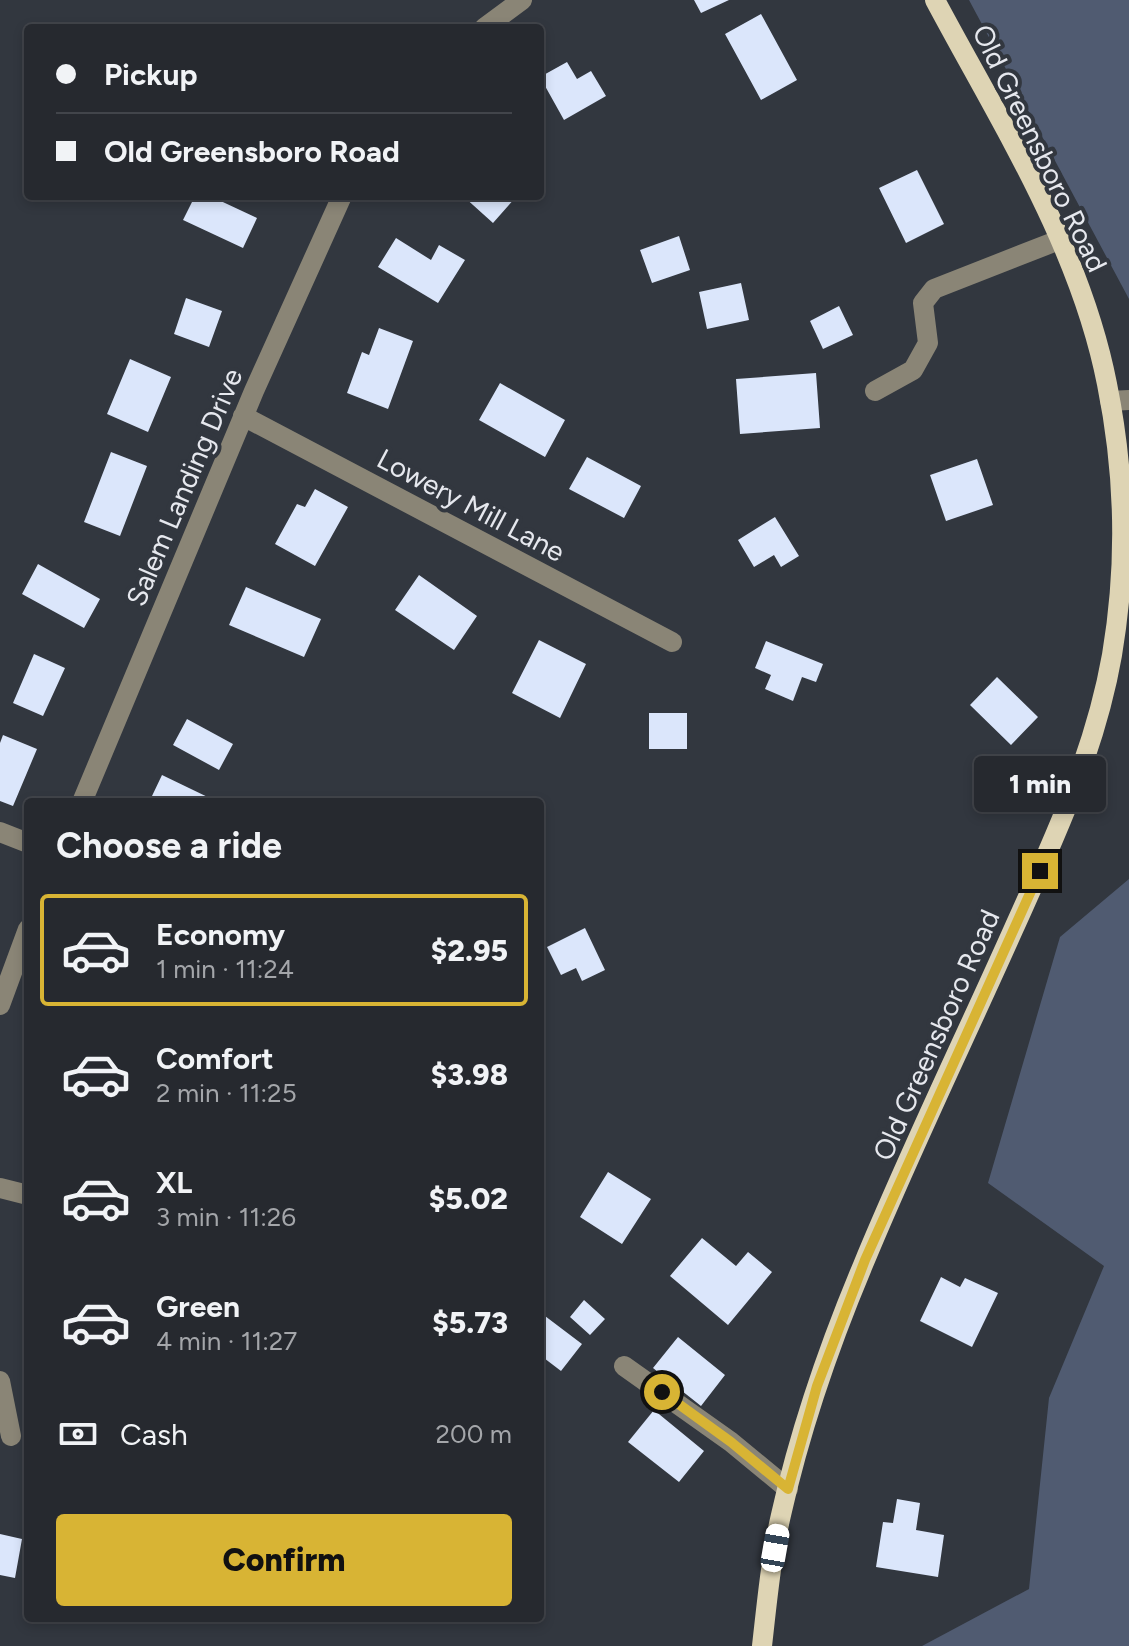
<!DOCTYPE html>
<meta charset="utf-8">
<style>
:root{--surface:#26292f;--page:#2e3137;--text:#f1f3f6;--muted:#a4a6aa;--line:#42454b;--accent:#d8b434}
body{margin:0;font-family:Figtree,sans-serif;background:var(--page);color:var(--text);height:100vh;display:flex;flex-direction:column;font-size:30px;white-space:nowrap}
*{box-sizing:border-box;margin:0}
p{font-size:26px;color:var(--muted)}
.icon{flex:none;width:44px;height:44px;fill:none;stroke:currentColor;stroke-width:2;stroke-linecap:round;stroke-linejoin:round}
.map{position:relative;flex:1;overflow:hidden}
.side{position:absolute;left:24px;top:798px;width:520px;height:824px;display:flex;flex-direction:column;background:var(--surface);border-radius:8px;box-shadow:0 4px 12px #0003,0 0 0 2px var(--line)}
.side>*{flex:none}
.top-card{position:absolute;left:24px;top:24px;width:520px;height:176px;border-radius:8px;box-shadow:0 4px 12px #0003,0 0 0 2px var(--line);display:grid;align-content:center;height:176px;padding:0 32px;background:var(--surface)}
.end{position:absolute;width:36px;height:36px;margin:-18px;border:10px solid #d8b434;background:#111;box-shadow:0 0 0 4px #111}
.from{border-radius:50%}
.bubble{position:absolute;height:56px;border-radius:8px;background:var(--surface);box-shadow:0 4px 12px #0003,0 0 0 2px var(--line);font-size:26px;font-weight:800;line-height:56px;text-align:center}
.car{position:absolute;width:24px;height:48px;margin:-24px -12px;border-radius:10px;box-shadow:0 0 6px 2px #0007;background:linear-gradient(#fff 24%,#345 0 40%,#fff 0 76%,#345 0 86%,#fff 0)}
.top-card b{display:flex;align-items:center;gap:28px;height:76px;font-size:30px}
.top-card b+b{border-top:2px solid var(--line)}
.top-card i{width:20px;height:20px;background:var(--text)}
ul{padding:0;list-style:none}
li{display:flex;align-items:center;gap:24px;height:112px;margin:0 16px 12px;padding:0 16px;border:4px solid transparent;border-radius:8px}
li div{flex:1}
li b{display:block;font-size:30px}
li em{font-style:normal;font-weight:800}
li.active{border-color:var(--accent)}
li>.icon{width:72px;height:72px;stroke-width:1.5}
h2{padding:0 32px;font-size:36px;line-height:96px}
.pay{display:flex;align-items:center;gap:20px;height:88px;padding:0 32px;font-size:30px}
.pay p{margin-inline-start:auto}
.button{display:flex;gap:16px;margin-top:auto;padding:16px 32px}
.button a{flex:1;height:92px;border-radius:8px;background:var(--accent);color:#111;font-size:32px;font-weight:800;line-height:92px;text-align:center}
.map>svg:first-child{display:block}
.green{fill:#505b71}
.building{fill:#dbe6fb}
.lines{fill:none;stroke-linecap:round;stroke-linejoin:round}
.minor{stroke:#8a8576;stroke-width:20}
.major{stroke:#ded4b4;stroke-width:20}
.route{stroke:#d8b434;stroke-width:10}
.labels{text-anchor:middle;stroke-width:8;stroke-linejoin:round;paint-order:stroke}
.street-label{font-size:28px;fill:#e6e8ee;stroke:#32373f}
</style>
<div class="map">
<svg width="1129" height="1646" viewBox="0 0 1129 1646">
<rect width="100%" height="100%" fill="#32373f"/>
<!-- green -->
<path class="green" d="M 969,0 L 1129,0 L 1129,299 Z
M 1129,879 L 1129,1646 L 922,1646 L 1029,1589 L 1049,1398 L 1104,1266 L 988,1183 L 1060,937 Z"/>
<!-- building -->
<path class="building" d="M 694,0 L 729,0 L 701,13 Z
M 761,14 L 797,80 L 761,100 L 725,34 Z
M 567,62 L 577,79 L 591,71 L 606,96 L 564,120 L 540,77 Z
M 917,170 L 944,224 L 906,243 L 879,188 Z
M 195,196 L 210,196 L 257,218 L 243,248 L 183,220 Z
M 463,196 L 512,196 L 515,198 L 493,223 Z
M 679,236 L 690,270 L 652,283 L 640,250 Z
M 396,238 L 431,260 L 439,245 L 465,260 L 438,303 L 378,267 Z
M 741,283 L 749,320 L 707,329 L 699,292 Z
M 186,298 L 222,311 L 209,347 L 174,334 Z
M 839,306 L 853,335 L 823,349 L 810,321 Z
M 379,328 L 413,341 L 388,409 L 347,393 L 362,352 L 369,355 Z
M 130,359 L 171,377 L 148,432 L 107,414 Z
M 816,373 L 820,428 L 740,434 L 736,379 Z
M 500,383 L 565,420 L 545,457 L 479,420 Z
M 111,452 L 147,466 L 120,536 L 84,522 Z
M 587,457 L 641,486 L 624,518 L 569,489 Z
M 977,459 L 993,505 L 946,521 L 930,475 Z
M 315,489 L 348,507 L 315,566 L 275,544 L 297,504 L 305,507 Z
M 775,517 L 799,556 L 781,567 L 774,555 L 754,567 L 738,540 Z
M 38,564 L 100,599 L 84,628 L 22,594 Z
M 419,575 L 477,616 L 454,650 L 395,610 Z
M 246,587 L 321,619 L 304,657 L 229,625 Z
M 539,640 L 586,664 L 560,718 L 512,693 Z
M 766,641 L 823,664 L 816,682 L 802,677 L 793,701 L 765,689 L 771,675 L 755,668 Z
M 34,654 L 65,668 L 43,716 L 13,703 Z
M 997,677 L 1038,717 L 1011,745 L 970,705 Z
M 649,713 L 687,713 L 687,749 L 649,749 Z
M 187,719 L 233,744 L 219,770 L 173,745 Z
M 3,735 L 37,749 L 13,806 L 0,801 L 0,743 Z
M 162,775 L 218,802 L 165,802 L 152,796 Z
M 585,928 L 605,970 L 582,981 L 576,968 L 561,975 L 547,947 Z
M 608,1172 L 651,1199 L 622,1244 L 580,1217 Z
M 702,1238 L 736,1266 L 748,1252 L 772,1272 L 728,1325 L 670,1276 Z
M 941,1277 L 960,1287 L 965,1278 L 998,1293 L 972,1347 L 920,1321 Z
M 584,1300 L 605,1319 L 590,1335 L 570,1317 Z
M 545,1316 L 582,1344 L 561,1371 L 540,1355 L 540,1323 Z
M 678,1337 L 725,1375 L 701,1406 L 653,1368 Z
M 654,1410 L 704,1451 L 679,1482 L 628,1442 Z
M 897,1499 L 920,1503 L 916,1530 L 944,1535 L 938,1577 L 876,1567 L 883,1522 L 893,1523 Z
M 0,1534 L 22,1539 L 15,1578 L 0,1575 Z"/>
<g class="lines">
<!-- minor -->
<path class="minor" d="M 484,28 L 522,0
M 875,391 L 913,370 L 928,343 L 923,303 L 934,289 L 1059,240
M 1110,401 L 1129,400
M 243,416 L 672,642
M 82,802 L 254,391 L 342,196
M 0,832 L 28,843
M 0,1005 L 28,929
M 0,1188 L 28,1195
M 624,1366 L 731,1442 L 788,1489
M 0,1381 L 11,1436"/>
<!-- major -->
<path class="major" d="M 762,1646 C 767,1602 771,1558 781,1515 C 800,1430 829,1346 863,1265 C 910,1151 964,1040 1014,928 C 1054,839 1095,752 1112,655 C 1127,566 1125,473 1107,384 C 1080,246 1000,122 935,0"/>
</g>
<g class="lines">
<!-- route -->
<path class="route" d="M 662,1392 L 731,1442 L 788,1489 L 817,1386 L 865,1260 L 1040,871"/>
</g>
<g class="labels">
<!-- street labels -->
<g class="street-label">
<text transform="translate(1040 148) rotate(64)" y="10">Old Greensboro Road</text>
<text transform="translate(184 487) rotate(-67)" y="10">Salem Landing Drive</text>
<text transform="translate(471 505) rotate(28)" y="10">Lowery Mill Lane</text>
<text transform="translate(936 1035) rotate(-66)" y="10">Old Greensboro Road</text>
</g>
</g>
</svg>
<i class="end from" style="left:662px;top:1392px"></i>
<i class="end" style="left:1040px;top:871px"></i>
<div class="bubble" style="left:974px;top:756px;width:132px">1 min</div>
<i class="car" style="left:775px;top:1548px;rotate:10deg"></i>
<div class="top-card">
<b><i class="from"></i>Pickup</b>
<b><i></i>Old Greensboro Road</b>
</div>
<section class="side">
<h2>Choose a ride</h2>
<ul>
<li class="active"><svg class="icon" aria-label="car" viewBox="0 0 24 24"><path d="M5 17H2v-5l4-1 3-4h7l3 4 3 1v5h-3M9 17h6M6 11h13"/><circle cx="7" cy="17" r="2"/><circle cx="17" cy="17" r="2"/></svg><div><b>Economy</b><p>1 min · 11:24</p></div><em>$2.95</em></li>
<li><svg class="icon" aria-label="car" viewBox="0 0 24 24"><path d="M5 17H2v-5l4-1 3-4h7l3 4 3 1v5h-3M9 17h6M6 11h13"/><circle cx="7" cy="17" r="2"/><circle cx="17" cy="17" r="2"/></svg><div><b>Comfort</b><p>2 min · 11:25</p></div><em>$3.98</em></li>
<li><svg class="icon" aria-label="car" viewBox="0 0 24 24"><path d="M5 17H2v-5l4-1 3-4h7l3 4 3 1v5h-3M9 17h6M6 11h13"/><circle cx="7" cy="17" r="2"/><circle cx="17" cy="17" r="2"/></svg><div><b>XL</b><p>3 min · 11:26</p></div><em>$5.02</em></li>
<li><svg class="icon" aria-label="car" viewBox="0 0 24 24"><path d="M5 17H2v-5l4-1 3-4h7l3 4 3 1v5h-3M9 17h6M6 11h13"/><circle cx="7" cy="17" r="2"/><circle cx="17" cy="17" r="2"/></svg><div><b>Green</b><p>4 min · 11:27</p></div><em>$5.73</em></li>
</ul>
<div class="pay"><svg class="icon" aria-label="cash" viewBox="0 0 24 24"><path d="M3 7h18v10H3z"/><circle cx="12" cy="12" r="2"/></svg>Cash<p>200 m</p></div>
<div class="button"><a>Confirm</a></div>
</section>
</div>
